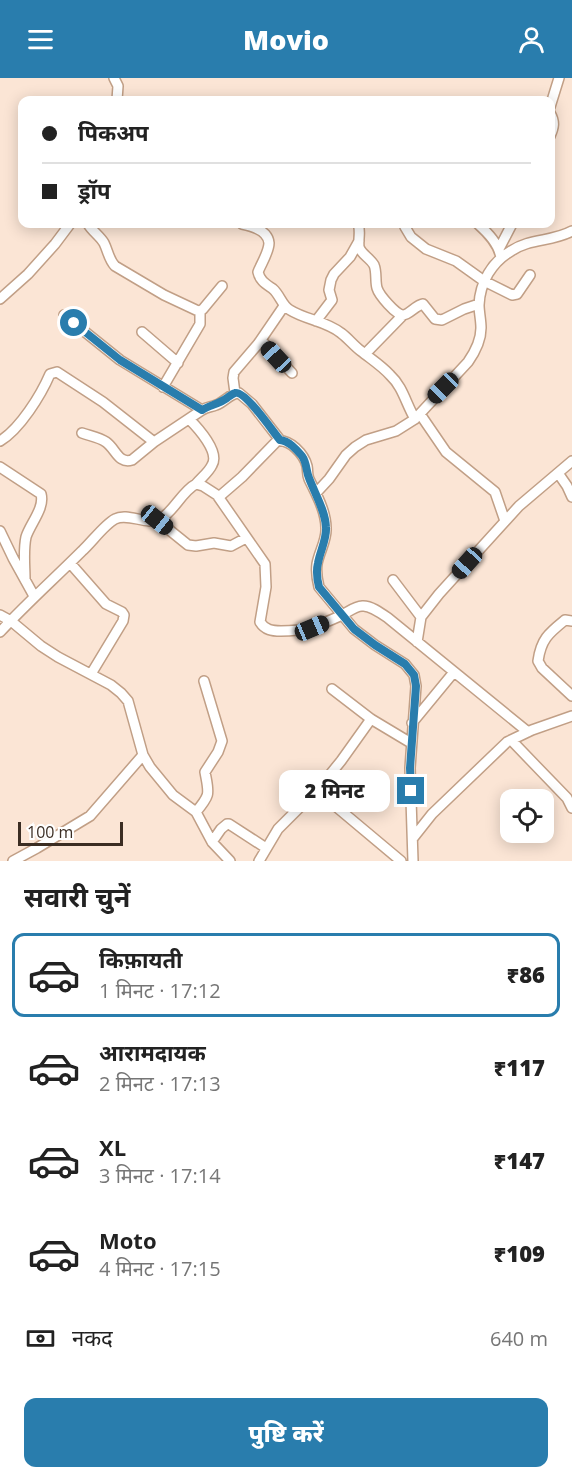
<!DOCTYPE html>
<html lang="hi">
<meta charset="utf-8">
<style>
:root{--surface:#fff;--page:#f2f2f2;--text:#222;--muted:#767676;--line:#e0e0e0;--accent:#297dad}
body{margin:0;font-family:"Open Sans","Noto Sans Devanagari",sans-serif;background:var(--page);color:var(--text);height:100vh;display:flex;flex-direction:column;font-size:22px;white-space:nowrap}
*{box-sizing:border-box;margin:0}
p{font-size:20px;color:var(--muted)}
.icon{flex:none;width:33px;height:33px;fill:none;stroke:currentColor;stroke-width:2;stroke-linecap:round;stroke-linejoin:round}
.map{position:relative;height:783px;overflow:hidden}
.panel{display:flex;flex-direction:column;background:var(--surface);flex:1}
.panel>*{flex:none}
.top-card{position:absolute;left:18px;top:18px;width:537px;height:132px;border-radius:12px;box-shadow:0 3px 15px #0003;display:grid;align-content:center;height:132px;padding:0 24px;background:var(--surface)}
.tools{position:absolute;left:500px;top:711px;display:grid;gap:12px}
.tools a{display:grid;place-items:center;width:54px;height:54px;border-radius:12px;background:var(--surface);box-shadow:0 3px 15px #0003;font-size:30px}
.scale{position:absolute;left:18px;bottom:15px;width:105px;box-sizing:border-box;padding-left:6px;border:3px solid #3b2d23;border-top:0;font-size:16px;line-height:21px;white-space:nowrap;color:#3b2d23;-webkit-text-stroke:4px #fff;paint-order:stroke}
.end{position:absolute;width:27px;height:27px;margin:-14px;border:8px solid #297dad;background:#fff;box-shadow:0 0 0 3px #fff}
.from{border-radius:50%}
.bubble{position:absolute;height:42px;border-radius:12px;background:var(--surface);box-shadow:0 3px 15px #0003;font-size:20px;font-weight:800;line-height:42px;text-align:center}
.car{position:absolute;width:18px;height:36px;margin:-18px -9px;border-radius:8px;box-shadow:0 0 4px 2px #0007;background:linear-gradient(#222 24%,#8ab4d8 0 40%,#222 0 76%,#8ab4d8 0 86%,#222 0)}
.top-card b{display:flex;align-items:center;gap:21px;height:57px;font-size:22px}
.top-card b+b{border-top:2px solid var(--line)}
.top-card i{width:15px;height:15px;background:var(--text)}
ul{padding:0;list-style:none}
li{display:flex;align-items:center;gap:18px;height:84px;margin:0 12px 9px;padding:0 12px;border:3px solid transparent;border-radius:12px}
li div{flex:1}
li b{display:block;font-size:22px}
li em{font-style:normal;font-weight:800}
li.current{border-color:var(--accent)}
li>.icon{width:54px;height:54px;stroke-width:1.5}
h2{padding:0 24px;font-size:27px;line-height:72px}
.pay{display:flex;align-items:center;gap:15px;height:66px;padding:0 24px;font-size:22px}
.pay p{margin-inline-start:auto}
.action{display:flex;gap:12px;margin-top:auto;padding:12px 24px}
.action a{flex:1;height:69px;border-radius:12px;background:var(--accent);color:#fff;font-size:24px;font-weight:800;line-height:69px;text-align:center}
header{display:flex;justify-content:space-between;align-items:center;height:78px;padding:0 24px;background:var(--accent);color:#fff;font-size:27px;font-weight:800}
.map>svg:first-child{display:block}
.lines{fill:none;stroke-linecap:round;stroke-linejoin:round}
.minor-casing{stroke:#c19f86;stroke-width:12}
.minor{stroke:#fff;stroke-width:9}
.route{stroke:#297dad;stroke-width:8}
</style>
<header><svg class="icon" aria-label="menu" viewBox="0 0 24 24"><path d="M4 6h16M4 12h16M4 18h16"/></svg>Movio<svg class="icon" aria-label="person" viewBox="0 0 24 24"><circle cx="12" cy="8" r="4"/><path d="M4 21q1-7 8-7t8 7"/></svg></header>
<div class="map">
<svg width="572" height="783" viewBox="0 0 572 783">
<rect width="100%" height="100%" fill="#fbe5d5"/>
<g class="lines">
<!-- minor casing -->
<g class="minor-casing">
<path id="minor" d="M 114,0 L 118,8 L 117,22
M 550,29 L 559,0
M 550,35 C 555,44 554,49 550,58
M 88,146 C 92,153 100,158 104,165 C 108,173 109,182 115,188 L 164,217 L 196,232 L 200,233 L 203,231 L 222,208
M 242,146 C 252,148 268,153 269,165 C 269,174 261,186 258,194 C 260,203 266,206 273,211 C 280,217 282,228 290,232 C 306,242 326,243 341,255 C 348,260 354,268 361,273 C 371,281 382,288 390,297 C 403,309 406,326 415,341
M 358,146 C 361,153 358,161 359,169 C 361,176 370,180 374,187 C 377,194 375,203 377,210 C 379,217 396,237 403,237 C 409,237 416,227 423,226 L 435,241 L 442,242 L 464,231 L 479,226
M 478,146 C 488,155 499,166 501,180
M 405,149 L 411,159 L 426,171 L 456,183 L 484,203 L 512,217 L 517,216 L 530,197
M 499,171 L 512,146
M 0,221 L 28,196 L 55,166 L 70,146
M 64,237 L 120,282 L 202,332
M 316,243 L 332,222 L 329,212 L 331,202 L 334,196 L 350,179 L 359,163
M 142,254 L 178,285
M 261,262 L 292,295
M 365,276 L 403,237
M 163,309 L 200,246 L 200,233
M 235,315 L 233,300 L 234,294 L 258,266 L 284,228
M 420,336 L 446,374 L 495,414 L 505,443
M 189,341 C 198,350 220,374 212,387 C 209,394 201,400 196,406
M 82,355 C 90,358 99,359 106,364 C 116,371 118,386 132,382 L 154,364 L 202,332 C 207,329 211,329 216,327 C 225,324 230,315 239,315 L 252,326 L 280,362
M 0,363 C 20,351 41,317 50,296 L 57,294 L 103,324 L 154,364
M 0,389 L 41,416 C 45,430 30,446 26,459 C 23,473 25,488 25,502
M 558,395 L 567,408 L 572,419
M 316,415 L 329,401 L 346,377 L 355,369 L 366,362 L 396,353 L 415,341 L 468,284 C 475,274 481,263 481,250 C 481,242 479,234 479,227 C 480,204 492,184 511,173 C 530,160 552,164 572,153
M 217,417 L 265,486 L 266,509 L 260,544 C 265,552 272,553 281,553 C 305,553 318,548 340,538 C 347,535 355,528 362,528 C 370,527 381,535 388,540 L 528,654
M 157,442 L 188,467 L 196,468 L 214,465 L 231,468 L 246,460
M 0,453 L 13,480 L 34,518
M 70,485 L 106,526 L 122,534 L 124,537 L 123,543 L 91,596
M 393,502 L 421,539 L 417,564
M 0,537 L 11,543 L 41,568 L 58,579 L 111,607 L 121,615 L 128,623 L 143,677 L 150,689 L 173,717 L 196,734 L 212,764 L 230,783
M 421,539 L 439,516 L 519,428 L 572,383
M 572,543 L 565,542 C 549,555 541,561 538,583 L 542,590 L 572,618
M 0,554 C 26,526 55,500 82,473 C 91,465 105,446 115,441 C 128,434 147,448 160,441 C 173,435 182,413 196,406 L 203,408 L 217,417 L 220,418 L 242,399 L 277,363 C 290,361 304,376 307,388 C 308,393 307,397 309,401 C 316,416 326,433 326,450 C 327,462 319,474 317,486 C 316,493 317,501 319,509 L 354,551 L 375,567 L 405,586 L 414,597 L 416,608 L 410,690 L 413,783
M 332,611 L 371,641 L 411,665
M 412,645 L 454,594
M 511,662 L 567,720 L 572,730
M 311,720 L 341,683 L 371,641
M 196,734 C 211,716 209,716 205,694 L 218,674 L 222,663 L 204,603
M 413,760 L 432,736 L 507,664 L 532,652 L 572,638
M 212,764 L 221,751 L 227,746 L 229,746 L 266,770
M 13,783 L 37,770 L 90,738 L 143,677
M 259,783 L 278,751 L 306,723 L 317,718 L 327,721 L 401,783"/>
</g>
<!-- minor -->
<use href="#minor" class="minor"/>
</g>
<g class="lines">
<!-- route -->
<path class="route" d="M 74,245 L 120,282 L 202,332 C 210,327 219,326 227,320 C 228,319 234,315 235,315 C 245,312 273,354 280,362 C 289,363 296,371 302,378 C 307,385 306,393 309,400 C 315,416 325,432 326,449 C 327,461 320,473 318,485 C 316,493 317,501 319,509 L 354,551 L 375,567 L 405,586 L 414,597 L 416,608 L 410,690 L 411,713"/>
</g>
</svg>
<div class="tools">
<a><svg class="icon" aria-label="locate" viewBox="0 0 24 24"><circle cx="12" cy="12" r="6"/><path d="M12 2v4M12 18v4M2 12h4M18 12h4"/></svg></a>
</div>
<div class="scale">100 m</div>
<i class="end from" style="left:74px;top:245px"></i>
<i class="end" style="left:411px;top:713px"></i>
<div class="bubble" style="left:279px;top:692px;width:111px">2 मिनट</div>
<i class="car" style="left:276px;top:279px;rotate:317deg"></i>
<i class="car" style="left:443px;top:310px;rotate:225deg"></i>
<i class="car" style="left:157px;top:442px;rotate:129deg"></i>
<i class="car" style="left:467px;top:485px;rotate:222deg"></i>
<i class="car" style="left:312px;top:550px;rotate:67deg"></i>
<div class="top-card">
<b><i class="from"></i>पिकअप</b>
<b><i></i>ड्रॉप</b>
</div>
</div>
<section class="panel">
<h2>सवारी चुनें</h2>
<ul>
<li class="current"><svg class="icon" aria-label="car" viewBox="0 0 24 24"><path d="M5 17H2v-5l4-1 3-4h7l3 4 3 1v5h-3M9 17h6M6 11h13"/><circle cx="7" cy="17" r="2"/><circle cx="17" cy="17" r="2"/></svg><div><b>किफ़ायती</b><p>1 मिनट · 17:12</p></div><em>₹86</em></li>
<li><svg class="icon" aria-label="car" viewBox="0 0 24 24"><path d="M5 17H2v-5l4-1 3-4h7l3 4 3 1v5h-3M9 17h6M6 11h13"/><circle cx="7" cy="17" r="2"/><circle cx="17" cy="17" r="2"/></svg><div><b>आरामदायक</b><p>2 मिनट · 17:13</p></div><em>₹117</em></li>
<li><svg class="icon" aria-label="car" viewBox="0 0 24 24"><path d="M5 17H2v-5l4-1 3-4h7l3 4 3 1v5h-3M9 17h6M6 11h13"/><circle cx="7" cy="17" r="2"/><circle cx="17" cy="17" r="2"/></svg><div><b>XL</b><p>3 मिनट · 17:14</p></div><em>₹147</em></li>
<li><svg class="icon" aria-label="car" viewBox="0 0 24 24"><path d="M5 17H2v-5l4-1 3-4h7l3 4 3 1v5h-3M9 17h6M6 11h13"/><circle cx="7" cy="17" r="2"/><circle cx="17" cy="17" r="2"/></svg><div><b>Moto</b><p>4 मिनट · 17:15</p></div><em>₹109</em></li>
</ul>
<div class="pay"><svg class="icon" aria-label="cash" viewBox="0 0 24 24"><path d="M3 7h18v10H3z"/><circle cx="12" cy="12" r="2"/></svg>नकद<p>640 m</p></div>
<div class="action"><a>पुष्टि करें</a></div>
</section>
